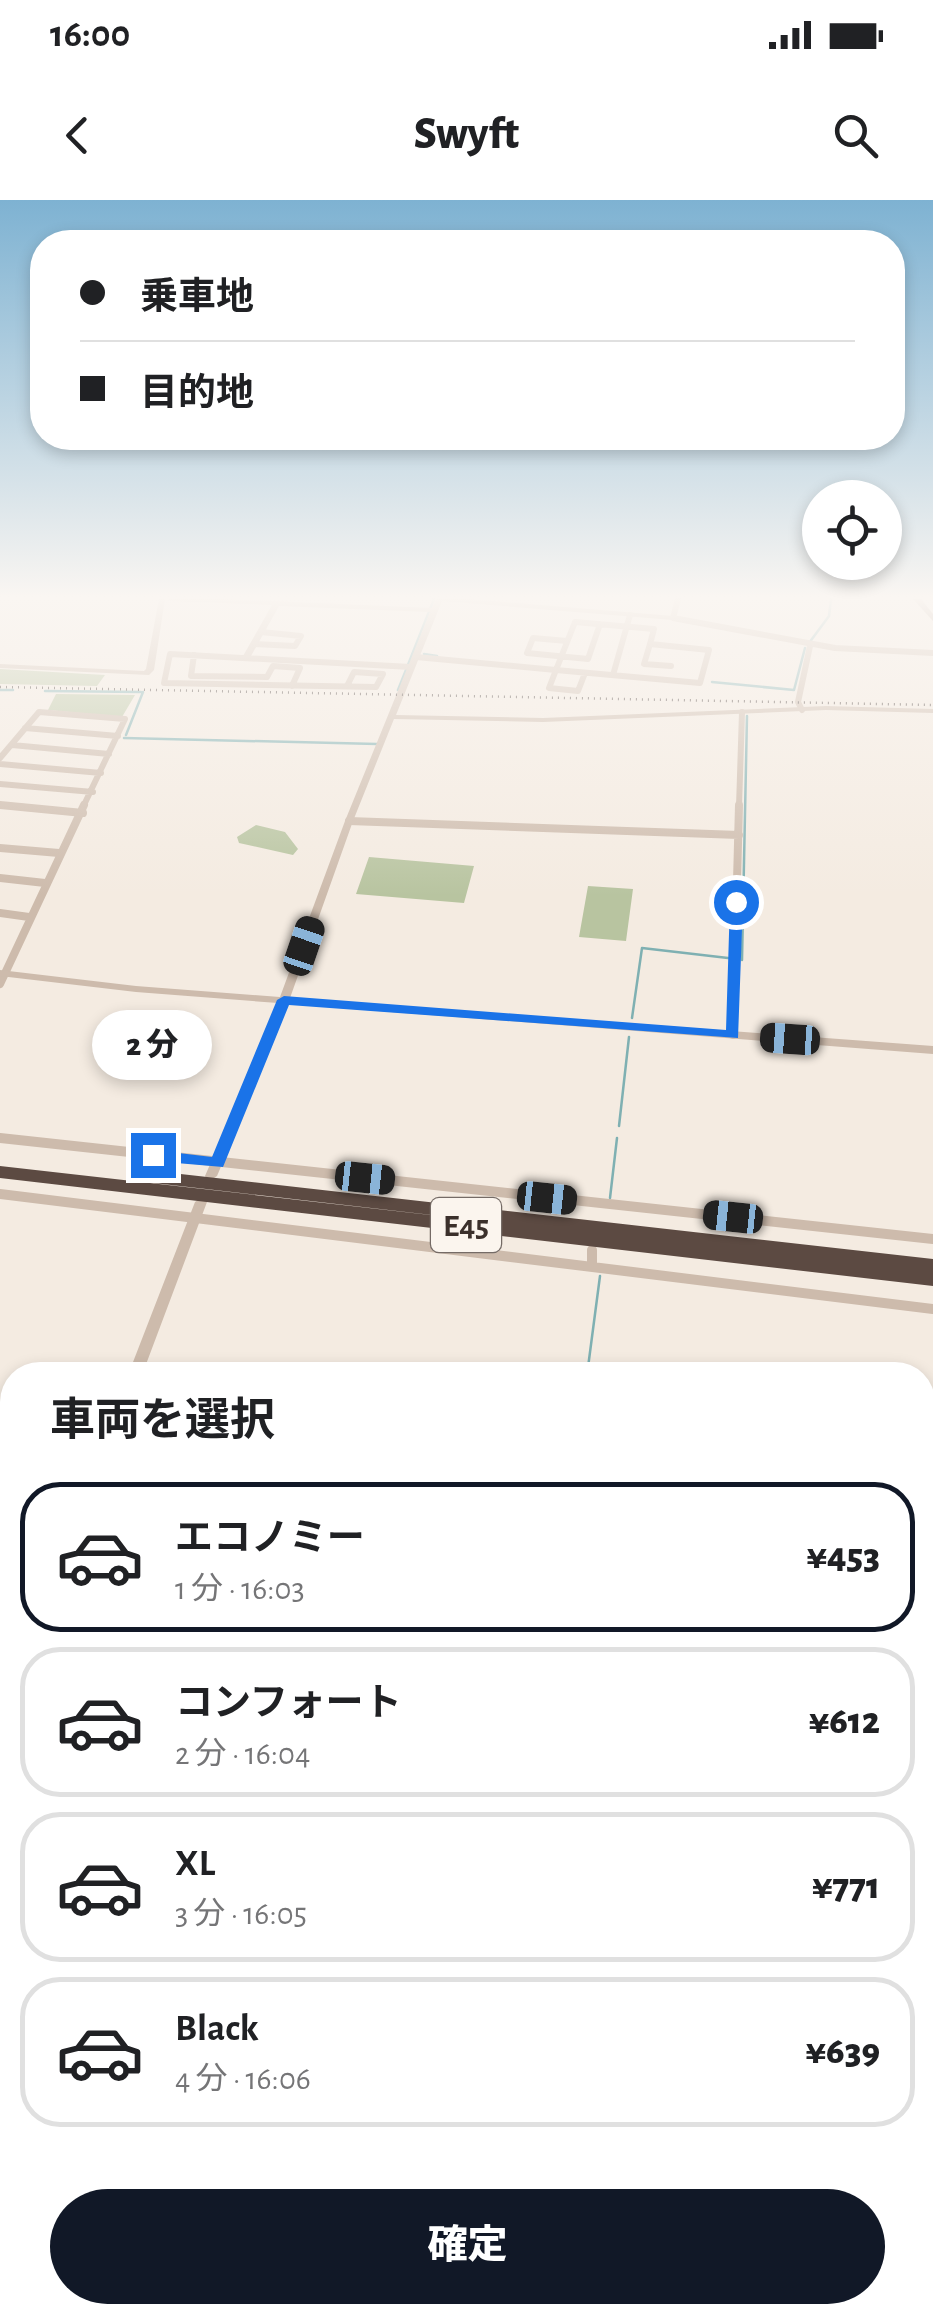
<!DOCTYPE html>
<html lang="ja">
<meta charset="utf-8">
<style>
:root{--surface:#fff;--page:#f6f6f6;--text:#202124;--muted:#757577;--line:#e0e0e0;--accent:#111827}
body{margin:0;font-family:"Alegreya Sans","Noto Sans JP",sans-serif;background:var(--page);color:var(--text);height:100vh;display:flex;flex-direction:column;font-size:38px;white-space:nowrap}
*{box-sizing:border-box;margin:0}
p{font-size:32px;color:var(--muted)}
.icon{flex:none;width:55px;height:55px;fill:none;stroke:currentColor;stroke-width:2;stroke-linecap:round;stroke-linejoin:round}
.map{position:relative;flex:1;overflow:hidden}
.drawer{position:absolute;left:0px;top:1162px;width:935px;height:962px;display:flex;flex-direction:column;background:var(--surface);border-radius:40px 40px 0 0;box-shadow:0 5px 15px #0003}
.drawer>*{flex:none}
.guide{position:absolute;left:30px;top:30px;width:875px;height:220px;border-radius:40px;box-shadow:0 5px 15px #0003;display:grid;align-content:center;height:220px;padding:0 50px;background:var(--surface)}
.fabs{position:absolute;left:802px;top:280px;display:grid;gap:20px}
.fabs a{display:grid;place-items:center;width:100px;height:100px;border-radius:50%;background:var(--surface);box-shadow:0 5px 15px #0003;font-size:50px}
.end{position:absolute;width:45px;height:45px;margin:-22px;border:12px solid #1a73e8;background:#fff;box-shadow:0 0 0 5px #fff}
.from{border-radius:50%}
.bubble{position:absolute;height:70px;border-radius:35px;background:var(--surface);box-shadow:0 5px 15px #0003;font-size:32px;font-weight:800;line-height:70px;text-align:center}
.car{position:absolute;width:30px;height:60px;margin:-30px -15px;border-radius:12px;box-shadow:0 0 8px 2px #0007;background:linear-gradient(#222 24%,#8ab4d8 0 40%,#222 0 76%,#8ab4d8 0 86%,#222 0)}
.guide b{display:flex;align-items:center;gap:35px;height:95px;font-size:38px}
.guide b+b{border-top:2px solid var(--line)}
.guide i{width:25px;height:25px;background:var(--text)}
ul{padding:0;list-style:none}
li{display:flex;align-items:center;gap:30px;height:150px;margin:0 20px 15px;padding:0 30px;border:5px solid var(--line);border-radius:40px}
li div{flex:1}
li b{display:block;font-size:38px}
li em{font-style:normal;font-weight:800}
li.selected{border-color:var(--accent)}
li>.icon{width:90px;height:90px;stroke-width:1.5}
h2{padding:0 50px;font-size:45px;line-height:120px}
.primary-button{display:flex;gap:20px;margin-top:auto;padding:20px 50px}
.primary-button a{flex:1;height:115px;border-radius:60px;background:var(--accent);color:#fff;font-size:40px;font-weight:800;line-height:115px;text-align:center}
.status{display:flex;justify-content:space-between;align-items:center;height:70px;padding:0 50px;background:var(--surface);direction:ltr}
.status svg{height:28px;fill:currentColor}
header{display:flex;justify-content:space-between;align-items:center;height:130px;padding:0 50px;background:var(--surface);font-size:45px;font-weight:800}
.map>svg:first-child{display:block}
.green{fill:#b8c4a0}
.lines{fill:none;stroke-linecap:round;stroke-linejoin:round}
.stream{stroke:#7fb0b2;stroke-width:2.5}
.building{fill:#c8694b}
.minor-far3{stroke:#cdbbac;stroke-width:6}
.minor-far2{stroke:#cdbbac;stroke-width:8}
.minor-far1{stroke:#cdbbac;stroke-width:10}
.minor{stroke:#cdbbac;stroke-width:15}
.tertiary{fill:#cdbbac;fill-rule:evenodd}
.secondary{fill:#a18a7d;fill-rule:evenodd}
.motorway{fill:#5c4a42;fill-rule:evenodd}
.rail{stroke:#3b302b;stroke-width:2.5;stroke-dasharray:1 5;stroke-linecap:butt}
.route{fill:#1a73e8}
.labels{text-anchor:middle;stroke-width:8;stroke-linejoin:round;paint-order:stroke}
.shield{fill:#fbf5ee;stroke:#756b66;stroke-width:2.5}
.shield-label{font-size:32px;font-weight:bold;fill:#3b302b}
</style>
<div class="status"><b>16:00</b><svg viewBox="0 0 49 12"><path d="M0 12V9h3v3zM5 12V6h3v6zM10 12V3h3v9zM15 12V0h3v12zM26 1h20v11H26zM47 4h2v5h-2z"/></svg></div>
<header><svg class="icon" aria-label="back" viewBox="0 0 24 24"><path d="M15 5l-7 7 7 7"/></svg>Swyft<svg class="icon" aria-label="search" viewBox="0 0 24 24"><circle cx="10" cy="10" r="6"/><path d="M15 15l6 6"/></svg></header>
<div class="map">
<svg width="933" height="2123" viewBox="0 0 933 2123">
<rect width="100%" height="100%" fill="#f4ebe1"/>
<!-- green -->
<path class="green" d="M 0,469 L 105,475 L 97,486 L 0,484 Z
M 56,494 L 135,495 L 122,517 L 48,510 Z
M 256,625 L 285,632 L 298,649 L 293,655 L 239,643 L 237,637 Z
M 369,657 L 474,666 L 464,703 L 356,694 Z
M 588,686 L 633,689 L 626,741 L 579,737 Z"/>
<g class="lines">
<!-- stream -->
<path class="stream" d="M 809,443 L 829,416 L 831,399
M 424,454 L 437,456
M 712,482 L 794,490 L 805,448
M 0,490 L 13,490
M 398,490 L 434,399
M 45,491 L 141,492
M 126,535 L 143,492
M 124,538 L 377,544
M 742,760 L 747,516
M 632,818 L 642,748 L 728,758
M 619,926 L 629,837
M 610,998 L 617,938
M 587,1175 L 600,1076"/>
</g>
<!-- building -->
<path class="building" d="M 922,1219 L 933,1221 L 933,1389 L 922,1387 Z"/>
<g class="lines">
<!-- minor-far3 -->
<path class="minor-far3" d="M 678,399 L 673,418 L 835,448 L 933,453
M 575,422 L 654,429 L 650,444 L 709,450 L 700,483 L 556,470 Z
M 567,441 L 533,438 L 527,453 L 588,459 L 600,424
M 254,444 L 295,446 L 301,436 L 261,432
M 650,444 L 644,464 L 671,466
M 194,455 L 191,476 L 267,477 L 273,466 L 300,468 L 292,486
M 416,457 L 556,470
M 556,470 L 549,488 L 578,491 L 585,473
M 613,475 L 630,415
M 347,486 L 354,472 L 383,474 L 376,487 L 164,483 L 170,454 L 411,467
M 802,510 L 798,502 L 810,446
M 25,528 L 118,536
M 12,545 L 109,554
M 0,558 L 39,512 L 125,519 L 83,607
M 0,564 L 101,573
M 0,584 L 93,592
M 0,605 L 25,607
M 739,607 L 742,512"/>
<!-- minor-far2 -->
<path class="minor-far2" d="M 0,605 L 83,613
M 349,621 L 739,635
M 0,648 L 59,653
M 0,678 L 45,683
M 0,713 L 29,717
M 0,784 L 84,605
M 733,835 L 739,605"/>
<!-- minor-far1 -->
<path class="minor-far1" d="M 0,938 L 933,1039
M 0,994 L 933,1109
M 592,1050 L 592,1067"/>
<!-- minor -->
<path class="minor" d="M 315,2123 L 317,2112"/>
<!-- tertiary -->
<path class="tertiary" d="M 159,399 L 165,399 L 154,470 L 149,475 L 0,468 L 0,464 L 144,471 L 146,469 Z
M 167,399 L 223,399 L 432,408 L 436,399 L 469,399 L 673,416 L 677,418 L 673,420 L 442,401 L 396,515 L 543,518 L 826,506 L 933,509 L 933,513 L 826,510 L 543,522 L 394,519 L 353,621 L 290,798 L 933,846 L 933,854 L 288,804 L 275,838 L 217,976 L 211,980 L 207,979 L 205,976 L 265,838 L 278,803 L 136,792 L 0,776 L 0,770 L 136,786 L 280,797 L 345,621 L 430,412 L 279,406 L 251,456 L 247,458 L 243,456 L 272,405 L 170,401 Z
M 201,998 L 207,1002 L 142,1175 L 128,1175 L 195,1002 Z
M 12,1484 L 12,1512 L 6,1529 L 0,1531 L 0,1502 L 6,1486 Z"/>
<!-- secondary -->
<path class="secondary" d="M 913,399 L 921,399 L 933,414 L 933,421 Z"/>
<!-- motorway -->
<path class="motorway" d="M 0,966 L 545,1028 L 145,982 L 137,976 L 145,970 L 933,1059 L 933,1086 L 0,978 Z"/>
<!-- rail -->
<path class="rail" d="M 0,487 L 933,505"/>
</g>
<!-- sky -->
<linearGradient id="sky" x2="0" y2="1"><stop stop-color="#7eb2d2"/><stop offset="0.57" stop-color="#faf6f2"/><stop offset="1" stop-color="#faf6f2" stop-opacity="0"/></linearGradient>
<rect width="933" height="696" fill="url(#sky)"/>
<!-- route -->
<path class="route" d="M 736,699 L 743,702 L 738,838 L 289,805 L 223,967 L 153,961 L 145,955 L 153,950 L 212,957 L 277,800 L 284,796 L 726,830 L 730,702 Z"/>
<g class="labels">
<!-- shield labels -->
<rect class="shield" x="431" y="998" width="70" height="54" rx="8"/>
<g class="shield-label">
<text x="466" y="1036">E45</text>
</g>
</g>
</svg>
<div class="fabs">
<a><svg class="icon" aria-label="locate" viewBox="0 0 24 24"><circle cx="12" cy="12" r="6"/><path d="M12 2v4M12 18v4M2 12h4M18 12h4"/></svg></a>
</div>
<i class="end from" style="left:736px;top:702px"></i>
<i class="end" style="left:153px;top:955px"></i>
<div class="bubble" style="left:92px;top:810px;width:120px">2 分</div>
<i class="car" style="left:304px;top:746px;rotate:19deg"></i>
<i class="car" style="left:790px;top:839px;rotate:274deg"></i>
<i class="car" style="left:365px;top:978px;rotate:96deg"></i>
<i class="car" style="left:547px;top:998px;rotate:96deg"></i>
<i class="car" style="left:733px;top:1017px;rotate:276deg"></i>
<div class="guide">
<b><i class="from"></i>乗車地</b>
<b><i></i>目的地</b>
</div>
<section class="drawer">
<h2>車両を選択</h2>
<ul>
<li class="selected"><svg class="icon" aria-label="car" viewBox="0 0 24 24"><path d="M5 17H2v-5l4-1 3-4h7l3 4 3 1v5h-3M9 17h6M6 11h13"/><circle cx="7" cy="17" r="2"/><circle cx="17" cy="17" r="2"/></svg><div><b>エコノミー</b><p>1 分 · 16:03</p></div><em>¥453</em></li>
<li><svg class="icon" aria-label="car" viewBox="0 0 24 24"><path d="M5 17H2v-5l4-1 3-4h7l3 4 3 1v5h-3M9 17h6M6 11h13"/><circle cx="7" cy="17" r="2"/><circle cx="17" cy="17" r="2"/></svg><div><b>コンフォート</b><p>2 分 · 16:04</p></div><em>¥612</em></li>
<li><svg class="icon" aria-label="car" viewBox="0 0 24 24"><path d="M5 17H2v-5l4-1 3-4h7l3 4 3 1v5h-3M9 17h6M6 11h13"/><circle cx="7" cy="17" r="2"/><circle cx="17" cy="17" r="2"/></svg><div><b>XL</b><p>3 分 · 16:05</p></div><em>¥771</em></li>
<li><svg class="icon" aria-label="car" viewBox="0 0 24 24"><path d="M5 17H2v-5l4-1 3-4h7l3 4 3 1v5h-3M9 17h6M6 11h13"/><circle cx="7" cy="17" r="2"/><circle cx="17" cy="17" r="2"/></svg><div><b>Black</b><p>4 分 · 16:06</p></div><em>¥639</em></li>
</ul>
<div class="primary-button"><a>確定</a></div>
</section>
</div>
